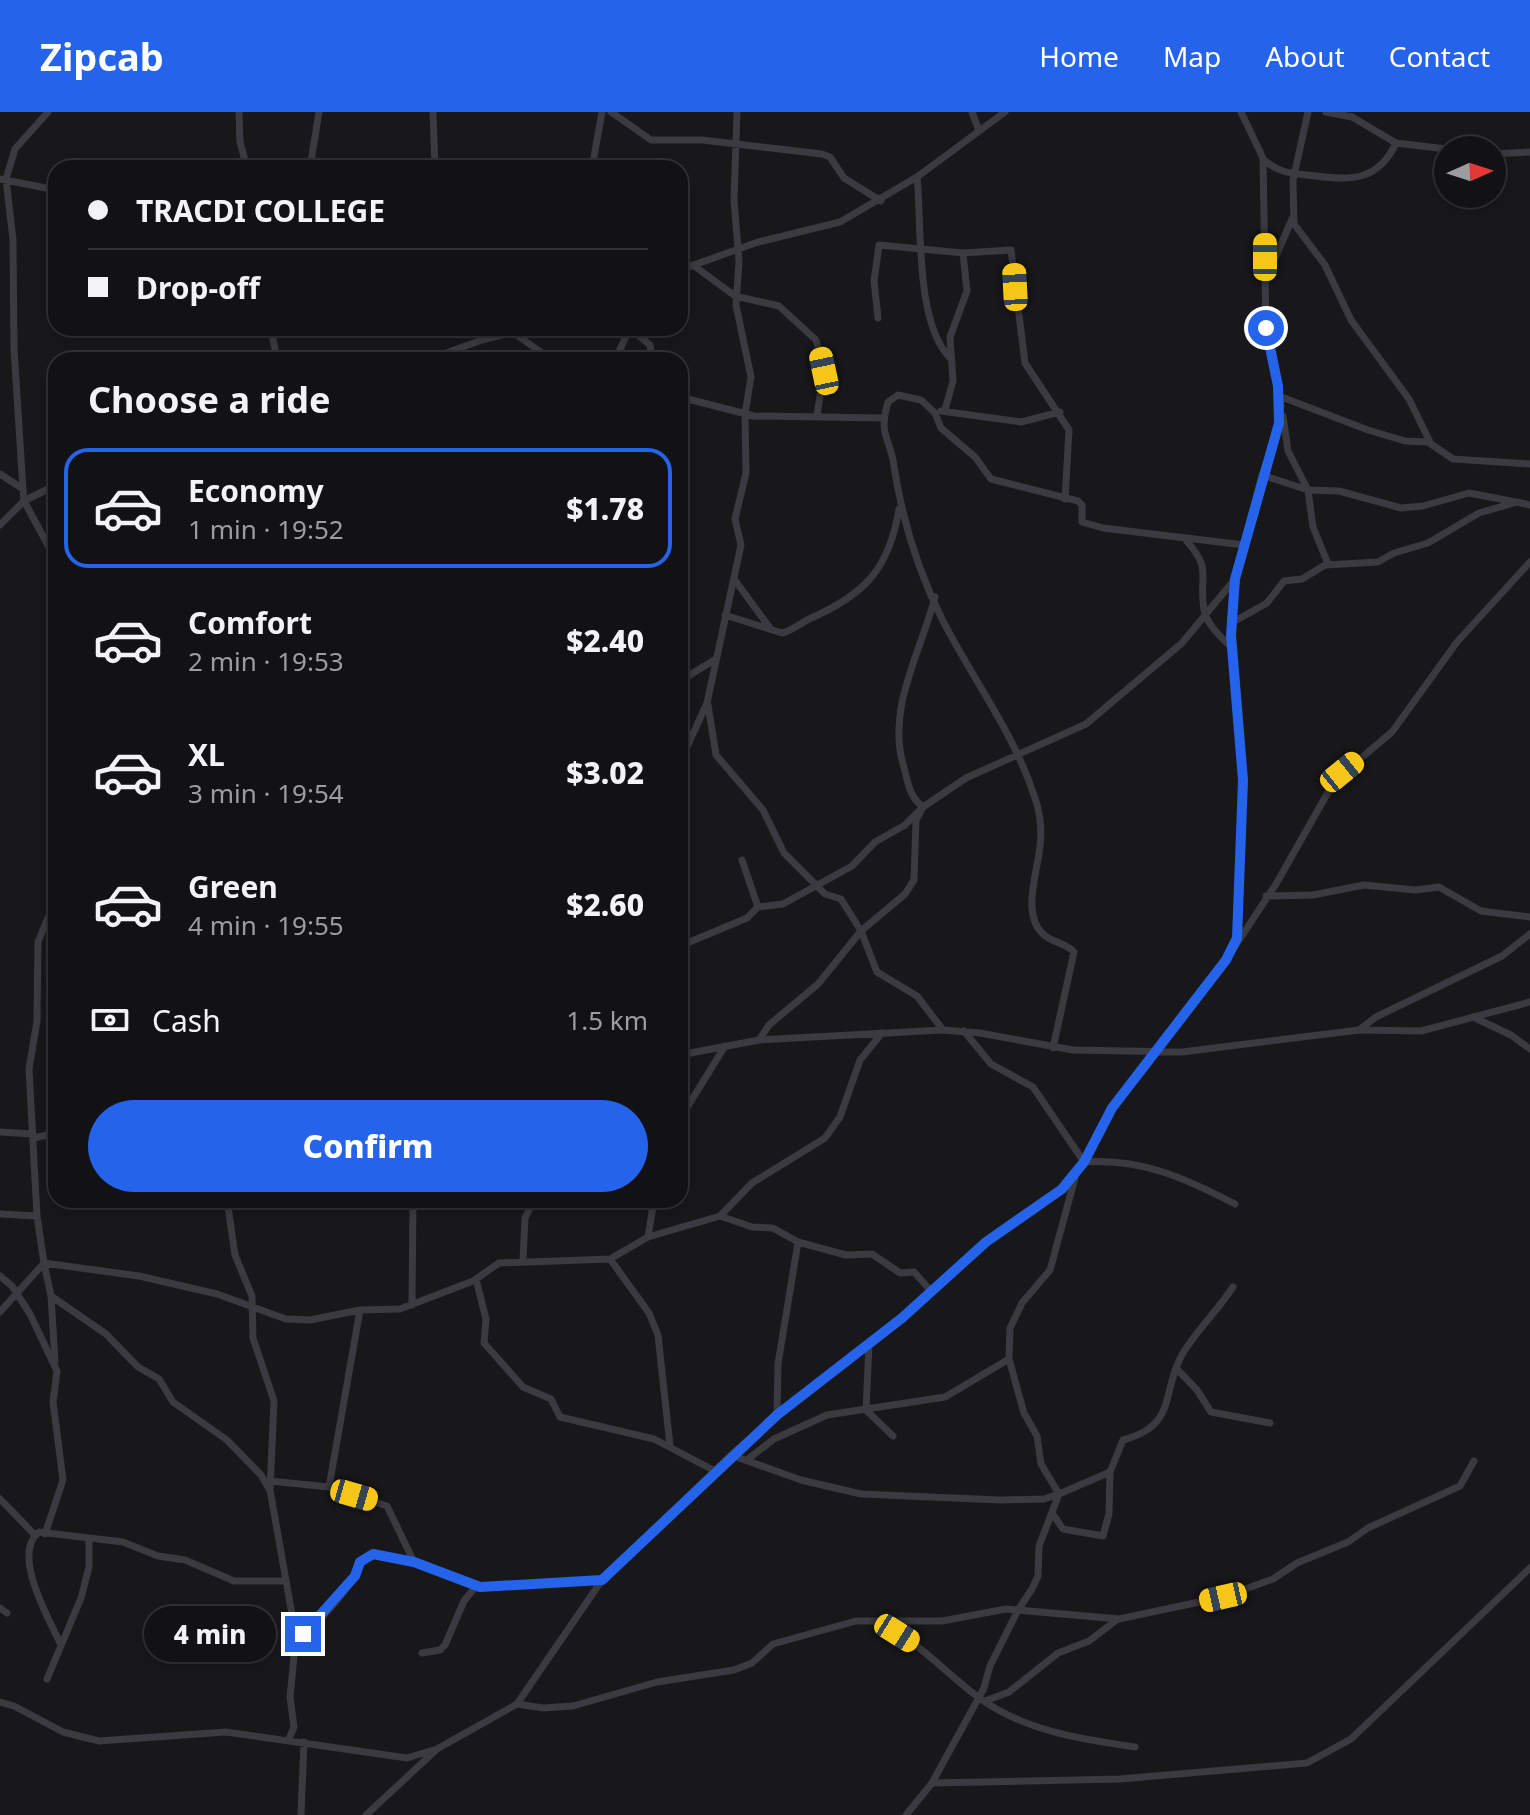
<!DOCTYPE html>
<meta charset="utf-8">
<style>
:root{--surface:#121113;--page:#1b1a1c;--text:#f1f3f6;--muted:#9c9da0;--line:#313133;--accent:#2563eb}
body{margin:0;font-family:"Noto Sans",sans-serif;background:var(--page);color:var(--text);height:100vh;display:flex;flex-direction:column;font-size:30px;white-space:nowrap}
*{box-sizing:border-box;margin:0}
p{font-size:26px;color:var(--muted)}
.icon{flex:none;width:44px;height:44px;fill:none;stroke:currentColor;stroke-width:2;stroke-linecap:round;stroke-linejoin:round}
.map{position:relative;flex:1;overflow:hidden}
.drawer{position:absolute;left:48px;top:240px;width:640px;height:856px;display:flex;flex-direction:column;background:var(--surface);border-radius:24px;box-shadow:0 4px 12px #0003,0 0 0 2px var(--line)}
.drawer>*{flex:none}
.guide{position:absolute;left:48px;top:48px;width:640px;height:176px;border-radius:24px;box-shadow:0 4px 12px #0003,0 0 0 2px var(--line);display:grid;align-content:center;height:176px;padding:0 40px;background:var(--surface)}
.needle{width:52px;rotate:87deg}
.controls{position:absolute;left:1434px;top:24px;display:grid;gap:16px}
.controls a{display:grid;place-items:center;width:72px;height:72px;border-radius:50%;background:var(--surface);box-shadow:0 4px 12px #0003,0 0 0 2px var(--line);font-size:40px}
.end{position:absolute;width:36px;height:36px;margin:-18px;border:10px solid #2563eb;background:#fff;box-shadow:0 0 0 4px #fff}
.from{border-radius:50%}
.bubble{position:absolute;height:56px;border-radius:28px;background:var(--surface);box-shadow:0 4px 12px #0003,0 0 0 2px var(--line);font-size:26px;font-weight:800;line-height:56px;text-align:center}
.car{position:absolute;width:24px;height:48px;margin:-24px -12px;border-radius:10px;box-shadow:0 0 6px 2px #0007;background:linear-gradient(#f5c518 24%,#345 0 40%,#f5c518 0 76%,#345 0 86%,#f5c518 0)}
.guide b{display:flex;align-items:center;gap:28px;height:76px;font-size:30px}
.guide b+b{border-top:2px solid var(--line)}
.guide i{width:20px;height:20px;background:var(--text)}
ul{padding:0;list-style:none}
li{display:flex;align-items:center;gap:24px;height:120px;margin:0 16px 12px;padding:0 24px;border:4px solid transparent;border-radius:24px}
li div{flex:1}
li b{display:block;font-size:30px}
li em{font-style:normal;font-weight:800}
li.active{border-color:var(--accent)}
li>.icon{width:72px;height:72px;stroke-width:1.5}
h2{padding:0 40px;font-size:36px;line-height:96px}
.pay{display:flex;align-items:center;gap:20px;height:88px;padding:0 40px;font-size:30px}
.pay p{margin-inline-start:auto}
.button{display:flex;gap:16px;margin-top:auto;padding:16px 40px}
.button a{flex:1;height:92px;border-radius:48px;background:var(--accent);color:#fff;font-size:32px;font-weight:800;line-height:92px;text-align:center}
header{display:flex;align-items:center;gap:48px;box-sizing:border-box;height:112px;padding:0 40px;background:var(--accent);color:#fff}
header strong{font-size:38px}
nav{display:flex;gap:44px;margin-inline-start:auto;font-size:28px}
.map>svg:first-child{display:block}
.lines{fill:none;stroke-linecap:round;stroke-linejoin:round}
.street{stroke:#3a3a40;stroke-width:7}
.route{stroke:#2563eb;stroke-width:10}
</style>
<header>
<strong>Zipcab</strong>
<nav><a>Home</a><a>Map</a><a>About</a><a>Contact</a></nav>
</header>
<div class="map">
<svg width="1530" height="1703" viewBox="0 0 1530 1703">
<rect width="100%" height="100%" fill="#181719"/>
<g class="lines">
<!-- street -->
<path class="street" d="M 48,0 L 15,37 L 6,67 L 13,128 L 14,237 L 23,377 L 24,389 L 56,448
M 239,0 L 240,30 L 247,56
M 433,0 L 435,56
M 611,0 L 651,28 L 702,28 L 822,42 L 830,45 L 844,66 L 881,89
M 972,0 L 979,19
M 1308,0 L 1293,68 L 1294,112 L 1325,153 L 1351,208 L 1409,287 L 1431,332
M 1326,0 L 1352,5 L 1396,31 L 1455,38
M 1492,42 L 1530,40
M 1264,48 C 1282,63 1294,61 1316,64 C 1352,69 1379,68 1396,31
M 310,56 L 319,0
M 592,56 L 602,0
M 917,65 C 922,114 915,210 950,246
M 0,67 L 56,78
M 693,153 L 735,184 L 779,194 L 816,228 L 824,259 L 817,303
M 680,158 L 758,130 L 840,110 L 917,65 L 1005,0
M 1266,167 L 1292,107
M 878,206 L 874,169 L 879,133 L 963,141 L 1011,138 L 1025,251 L 1069,318 L 1065,387
M 271,216 L 277,248
M 630,216 L 650,233 L 652,248
M 514,221 L 552,248
M 427,248 L 482,228 L 530,216
M 615,248 L 630,216
M 1279,284 L 1368,318 L 1405,329 L 1428,330 L 1453,347 L 1530,352
M 680,285 L 754,304 L 883,306
M 945,298 L 953,269 L 950,225 L 967,179 L 963,141
M 941,299 L 1021,310 L 1060,300
M 1283,304 L 1288,339 L 1308,378 L 1313,415 L 1328,452
M 0,362 L 23,377
M 1262,363 L 1308,378 L 1339,379 L 1401,396 L 1423,394 L 1469,381 L 1516,390
M 0,413 L 24,389 L 56,373
M 1184,426 C 1214,459 1198,461 1204,498 C 1207,513 1221,525 1231,535
M 734,467 L 770,516
M 725,503 L 782,521 C 793,518 799,512 809,507 C 864,483 889,458 899,397
M 1233,510 L 1267,491 L 1284,469 L 1302,467 L 1325,453 L 1378,450 L 1394,441 L 1428,431 L 1479,401 L 1517,390 L 1530,393
M 680,569 L 716,547
M 708,593 L 716,643 L 763,698 L 784,741 L 825,782 L 841,787 L 861,819 L 877,860 L 917,884 L 943,918
M 680,650 L 707,591 L 741,433 L 735,407 L 746,361 L 745,302 L 751,265 L 736,193 L 739,149 L 734,88 L 737,0
M 742,748 L 758,795
M 1266,784 L 1313,783 L 1364,773 L 1415,778 L 1439,775 L 1481,799 L 1530,805
M 1237,826 L 1243,668 L 1231,535 L 1235,467 L 1262,363 L 1276,326 L 1281,294 L 1266,216 L 1263,46 L 1241,0
M 680,834 L 747,806 L 758,795 L 783,792 L 852,754 L 875,730 L 905,713 L 923,695 C 908,684 908,668 903,652 C 887,595 921,540 935,485
M 1473,905 L 1511,923 L 1530,937
M 1359,918 L 1376,905 L 1502,844 L 1530,822
M 964,919 L 991,952 L 1033,975 L 1084,1050 C 1141,1046 1185,1066 1235,1092
M 759,928 L 769,913 L 818,872 L 861,819 L 905,782 L 914,768 L 916,708 L 923,695 L 966,666 L 1086,612 L 1182,531 L 1235,467
M 1053,936 L 1074,840 C 1065,830 1052,831 1043,822 C 1021,802 1038,758 1040,734 C 1042,719 1040,701 1035,686 C 1014,621 974,569 943,509 C 919,461 902,407 894,354 C 890,324 878,325 888,290 L 898,283 L 921,288 L 935,301 L 941,316 L 975,345 L 991,367 L 1078,389 L 1082,393 L 1082,410 L 1103,416 L 1244,433
M 680,943 L 759,928 L 943,918 L 980,921 L 1073,938 L 1182,940 L 1359,918 L 1421,919 L 1530,890
M 680,1007 L 725,934
M 0,1020 L 33,1022
M 34,1026 L 56,1021
M 227,1088 L 235,1143 L 252,1184 L 253,1226 L 274,1289 L 270,1378 L 296,1525 L 290,1585 L 294,1615 L 289,1627
M 0,1102 L 37,1104
M 720,1104 L 752,1071 L 825,1026 L 840,1005 L 860,948 L 882,921
M 648,1125 L 654,1088
M 610,1147 L 648,1125 L 720,1104 L 752,1115 L 773,1116 L 798,1130
M 523,1148 L 525,1106 L 534,1088
M 44,1151 L 139,1164 L 217,1182 L 286,1207 L 310,1208 L 360,1198 L 400,1197 L 473,1169 L 499,1151 L 610,1147 L 649,1201 L 658,1223 L 670,1334
M 44,1151 L 51,1184 L 106,1222 L 138,1255 L 159,1267 L 173,1290 L 227,1328 L 261,1363 L 269,1377
M 0,1164 L 12,1174 L 30,1202 L 57,1259 L 53,1290 L 63,1368 L 45,1422
M 476,1167 L 486,1207 L 484,1231 L 523,1275 L 551,1287 L 560,1305 L 654,1327 L 715,1359
M 51,1184 L 55,1249
M 412,1193 L 413,1088
M 0,1200 L 44,1151 L 37,1104 L 29,957 L 37,909 L 38,830 L 56,786
M 869,1233 L 866,1298 L 893,1324
M 1176,1256 L 1197,1278 L 1211,1300 L 1270,1311
M 777,1303 L 778,1252 L 798,1130 L 846,1143 L 872,1142 L 900,1161 L 914,1160 L 931,1179
M 731,1343 L 801,1368 L 861,1382 L 1000,1388 L 1044,1387 L 1059,1382 L 1041,1352 L 1037,1324 L 1024,1301 L 1009,1247 L 1010,1216 L 1022,1191 L 1050,1158 L 1075,1066
M 748,1347 L 774,1327 L 827,1303 L 945,1285 L 1009,1247
M 270,1369 L 329,1375 L 387,1394 L 414,1450
M 329,1375 L 360,1198
M 0,1387 L 34,1422
M 1052,1401 L 1063,1417 L 1103,1424 L 1109,1402 L 1110,1360
M 0,1496 L 7,1501
M 874,1509 C 916,1526 942,1558 978,1585 C 1024,1619 1080,1627 1135,1635
M 296,1525 C 318,1514 341,1485 354,1465 C 361,1455 360,1446 373,1442 L 414,1450 L 480,1475 L 602,1468
M 60,1531 C 49,1507 11,1442 39,1420 L 123,1430 L 158,1444 L 185,1448 L 234,1469 L 285,1469
M 422,1541 L 440,1538 L 445,1533 L 464,1489 L 476,1474
M 47,1567 L 81,1486 L 89,1455 L 89,1429
M 985,1589 L 1009,1580 L 1058,1541 L 1089,1529 L 1118,1507
M 0,1590 L 14,1594 L 63,1620 L 99,1629 L 226,1620 L 407,1646 L 437,1637 L 517,1592 L 602,1468 L 731,1343 L 777,1303 L 902,1206 L 986,1130 L 1062,1077 L 1075,1063 L 1112,996 L 1226,848 L 1276,772 L 1335,668 L 1392,620 L 1457,530 L 1530,450
M 517,1592 L 543,1596 L 573,1594 L 657,1570 L 734,1558 L 752,1551 L 773,1532 L 856,1509 L 942,1509 L 1006,1497 L 1119,1507 L 1223,1485 L 1273,1467 L 1297,1451 L 1348,1430 L 1368,1416 L 1460,1374 L 1474,1349
M 932,1671 L 1120,1667 L 1307,1651 L 1351,1627 L 1530,1456
M 301,1703 L 304,1630
M 366,1703 L 435,1639
M 906,1703 L 932,1671 L 984,1576 L 990,1554 L 1018,1498 L 1032,1477 L 1038,1464 L 1039,1434 L 1059,1382 L 1110,1360 L 1123,1328 C 1179,1313 1160,1280 1183,1241 C 1197,1218 1218,1198 1233,1175"/>
</g>
<g class="lines">
<!-- route -->
<path class="route" d="M 303,1522 L 355,1464 L 360,1450 L 373,1442 L 414,1450 L 480,1475 L 602,1468 L 777,1303 L 902,1206 L 986,1130 L 1062,1077 L 1084,1050 L 1112,996 L 1226,848 L 1237,826 L 1243,668 L 1231,523 L 1235,467 L 1279,311 L 1278,274 L 1266,216"/>
</g>
</svg>
<div class="controls">
<a><svg class="needle" viewBox="-14 -14 28 28"><path d="M0-13l5 13h-10z" fill="#e53935"/><path d="M0 13l5-13h-10z" fill="#9c9da0"/></svg></a>
</div>
<i class="end from" style="left:1266px;top:216px"></i>
<i class="end" style="left:303px;top:1522px"></i>
<div class="bubble" style="left:144px;top:1494px;width:132px">4 min</div>
<i class="car" style="left:1265px;top:145px;rotate:0deg"></i>
<i class="car" style="left:1015px;top:175px;rotate:357deg"></i>
<i class="car" style="left:824px;top:259px;rotate:348deg"></i>
<i class="car" style="left:1342px;top:660px;rotate:51deg"></i>
<i class="car" style="left:354px;top:1383px;rotate:106deg"></i>
<i class="car" style="left:1223px;top:1485px;rotate:257deg"></i>
<i class="car" style="left:897px;top:1521px;rotate:122deg"></i>
<div class="guide">
<b><i class="from"></i>TRACDI COLLEGE</b>
<b><i></i>Drop-off</b>
</div>
<section class="drawer">
<h2>Choose a ride</h2>
<ul>
<li class="active"><svg class="icon" aria-label="car" viewBox="0 0 24 24"><path d="M5 17H2v-5l4-1 3-4h7l3 4 3 1v5h-3M9 17h6M6 11h13"/><circle cx="7" cy="17" r="2"/><circle cx="17" cy="17" r="2"/></svg><div><b>Economy</b><p>1 min · 19:52</p></div><em>$1.78</em></li>
<li><svg class="icon" aria-label="car" viewBox="0 0 24 24"><path d="M5 17H2v-5l4-1 3-4h7l3 4 3 1v5h-3M9 17h6M6 11h13"/><circle cx="7" cy="17" r="2"/><circle cx="17" cy="17" r="2"/></svg><div><b>Comfort</b><p>2 min · 19:53</p></div><em>$2.40</em></li>
<li><svg class="icon" aria-label="car" viewBox="0 0 24 24"><path d="M5 17H2v-5l4-1 3-4h7l3 4 3 1v5h-3M9 17h6M6 11h13"/><circle cx="7" cy="17" r="2"/><circle cx="17" cy="17" r="2"/></svg><div><b>XL</b><p>3 min · 19:54</p></div><em>$3.02</em></li>
<li><svg class="icon" aria-label="car" viewBox="0 0 24 24"><path d="M5 17H2v-5l4-1 3-4h7l3 4 3 1v5h-3M9 17h6M6 11h13"/><circle cx="7" cy="17" r="2"/><circle cx="17" cy="17" r="2"/></svg><div><b>Green</b><p>4 min · 19:55</p></div><em>$2.60</em></li>
</ul>
<div class="pay"><svg class="icon" aria-label="cash" viewBox="0 0 24 24"><path d="M3 7h18v10H3z"/><circle cx="12" cy="12" r="2"/></svg>Cash<p>1.5 km</p></div>
<div class="button"><a>Confirm</a></div>
</section>
</div>
